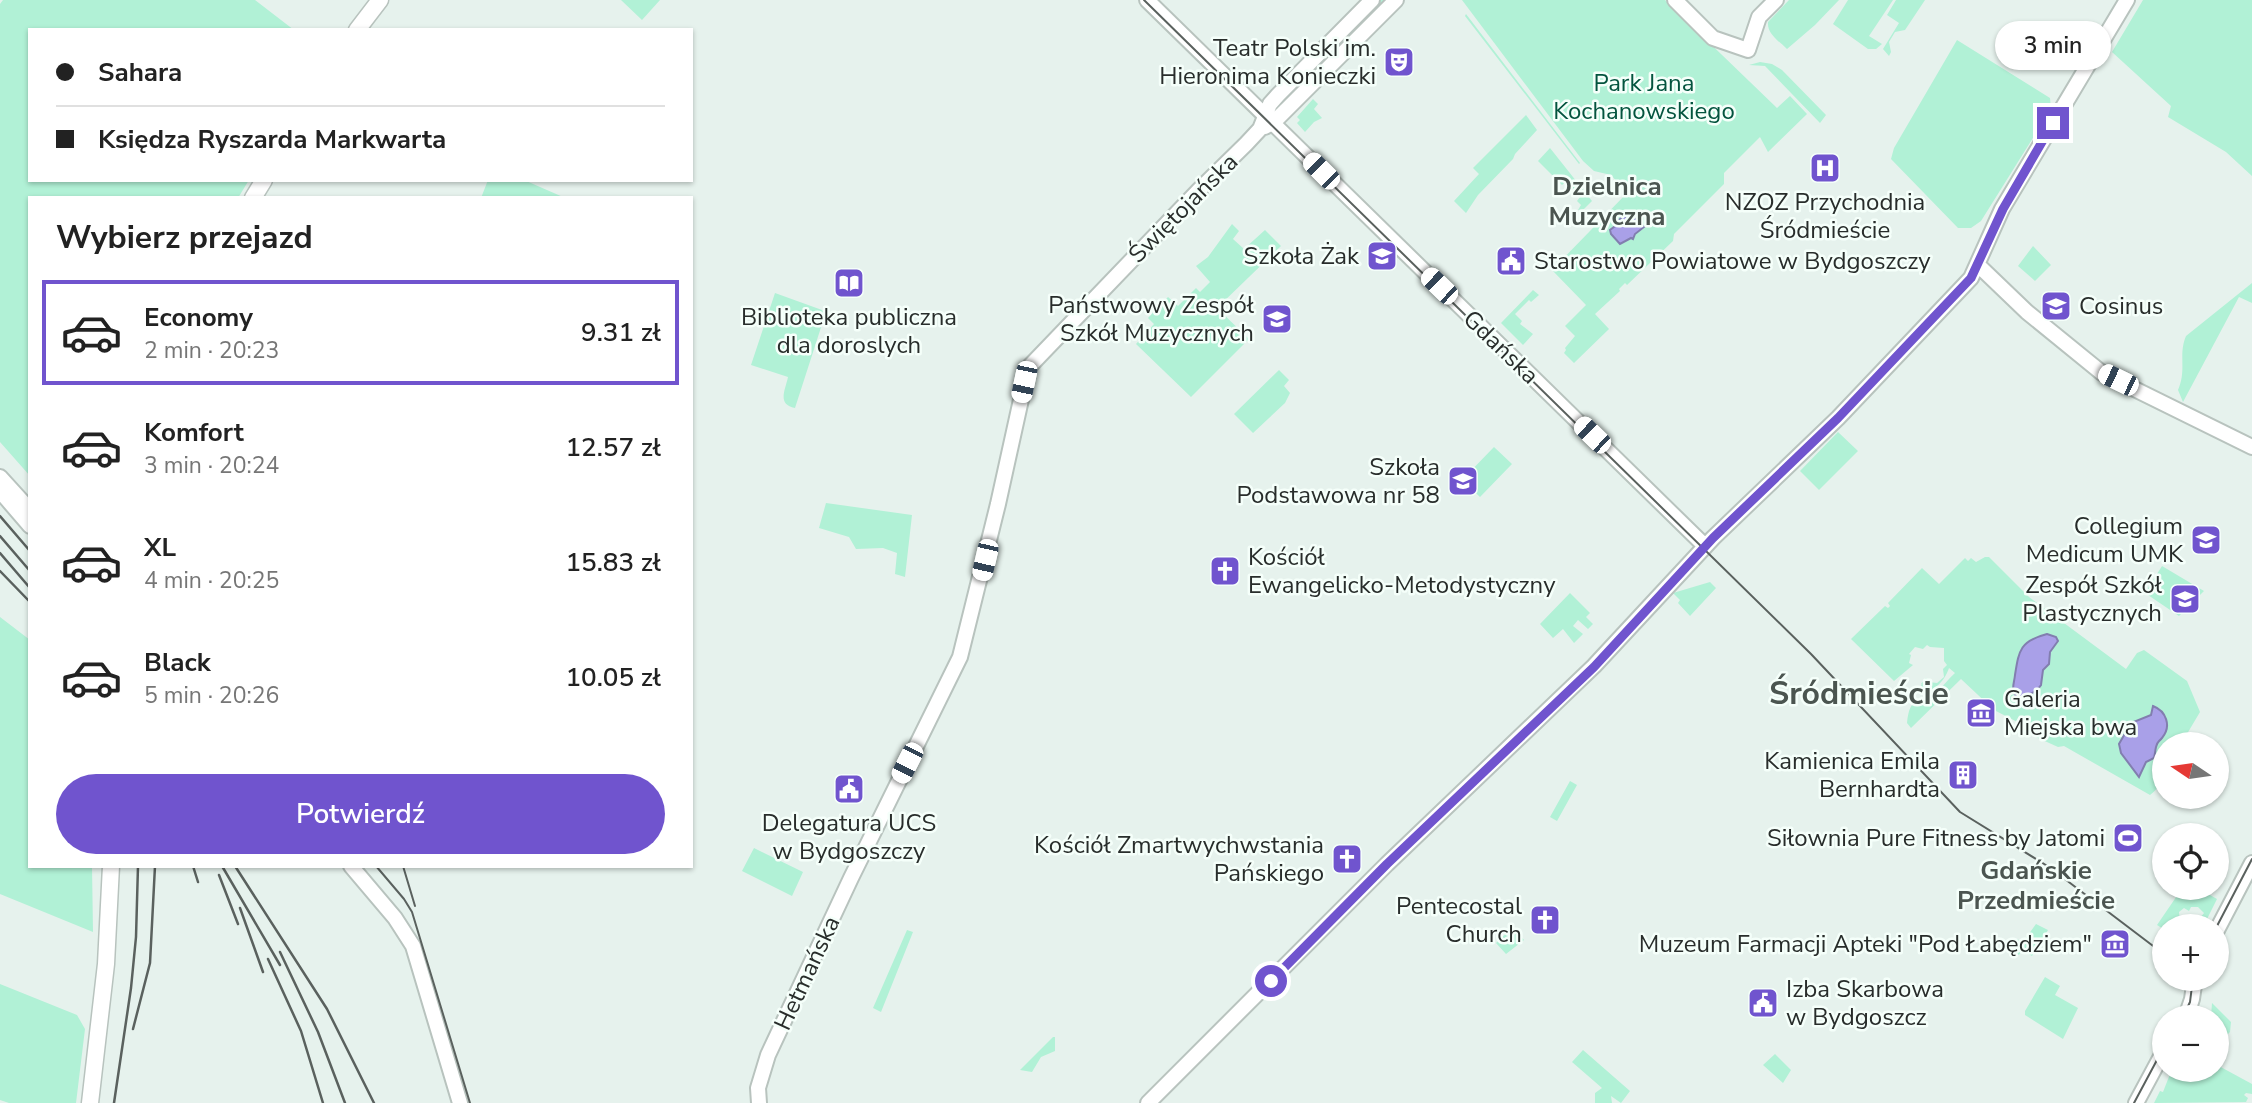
<!DOCTYPE html>
<html lang="pl">
<meta charset="utf-8">
<style>
:root{--surface:#fff;--page:#f6f6f6;--text:#222;--muted:#767676;--line:#e0e0e0;--accent:#7054ce}
body{margin:0;font-family:"Nunito Sans",sans-serif;background:var(--page);color:var(--text);height:100vh;display:flex;flex-direction:column;font-size:26px;white-space:nowrap}
*{box-sizing:border-box;margin:0}
p{font-size:23px;color:var(--muted)}
.icon{flex:none;width:38px;height:38px;fill:none;stroke:currentColor;stroke-width:2;stroke-linecap:round;stroke-linejoin:round}
.map{position:relative;flex:1;overflow:hidden}
.sheet{position:absolute;left:28px;top:196px;width:665px;height:672px;display:flex;flex-direction:column;background:var(--surface);border-radius:0px;box-shadow:0 2px 5px #0004}
.sheet>*{flex:none}
.hud{position:absolute;left:28px;top:28px;width:665px;height:154px;border-radius:0px;box-shadow:0 2px 5px #0004;display:grid;align-content:center;height:154px;padding:0 28px;background:var(--surface)}
.needle{width:46px;rotate:283deg}
.buttons{position:absolute;left:2152px;top:732px;display:grid;gap:14px}
.buttons a{display:grid;place-items:center;width:77px;height:77px;border-radius:50%;background:var(--surface);box-shadow:0 2px 5px #0004;font-size:35px}
.end{position:absolute;width:32px;height:32px;margin:-16px;border:9px solid #7054ce;background:#fff;box-shadow:0 0 0 4px #fff}
.from{border-radius:50%}
.bubble{position:absolute;height:49px;border-radius:24px;background:var(--surface);box-shadow:0 2px 5px #0004;font-size:23px;font-weight:600;line-height:49px;text-align:center}
.car{position:absolute;width:21px;height:42px;margin:-21px -10px;border-radius:9px;box-shadow:0 0 5px 2px #0007;background:linear-gradient(#fff 24%,#345 0 40%,#fff 0 76%,#345 0 86%,#fff 0)}
.hud b{display:flex;align-items:center;gap:24px;height:66px;font-size:26px}
.hud b+b{border-top:2px solid var(--line)}
.hud i{width:18px;height:18px;background:var(--text)}
ul{padding:0;list-style:none}
li{display:flex;align-items:center;gap:21px;height:105px;margin:0 14px 10px;padding:0 14px;border:4px solid transparent;border-radius:0px}
li div{flex:1}
li b{display:block;font-size:26px}
li em{font-style:normal;font-weight:600}
li.active{border-color:var(--accent)}
li>.icon{width:63px;height:63px;stroke-width:1.5}
h2{padding:0 28px;font-size:32px;line-height:84px}
.button{display:flex;gap:14px;margin-top:auto;padding:14px 28px}
.button a{flex:1;height:80px;border-radius:42px;background:var(--accent);color:#fff;font-size:28px;font-weight:600;line-height:80px;text-align:center}
.map>svg:first-child{display:block}
.green{fill:#b1f1d6}
.water{fill:#a9a0e8;stroke:#827eaf;stroke-width:2}
.lines{fill:none;stroke-linecap:round;stroke-linejoin:round}
.secondary-casing{stroke:#b8c3be;stroke-width:18}
.primary-casing{stroke:#b8c3be;stroke-width:19}
.secondary{stroke:#fff;stroke-width:14}
.primary{stroke:#fff;stroke-width:16}
.tram{stroke:#5a615e;stroke-width:2}
.rail{stroke:#5a615e;stroke-width:2.5}
.route{stroke:#7054ce;stroke-width:9}
.labels{text-anchor:middle;stroke-width:5;stroke-linejoin:round;paint-order:stroke}
.poi-label{font-size:24px;fill:#282d2b;stroke:#f5fffa;text-anchor:end}
.park-label{font-size:24px;fill:#03543e;stroke:#f5fffa}
.street-label{font-size:24px;fill:#282d2b;stroke:#f5fffa}
.neighbourhood-label{font-size:26px;font-weight:bold;fill:#4b5550;stroke:#f5fffa}
.district-label{font-size:32px;font-weight:bold;fill:#4b5550;stroke:#f5fffa}
</style>
<div class="map">
<svg width="2252" height="1103" viewBox="0 0 2252 1103">
<rect width="100%" height="100%" fill="#e6f2ed"/>
<!-- green -->
<path class="green" d="M 3,0 L 255,0 L 294,30 L 30,30 L 30,180 L 249,180 L 238,198 L 30,198 L 30,476 L 0,442 L 0,4 Z
M 621,0 L 660,0 L 642,20 Z
M 1377,0 L 1390,0 L 1285,105 L 1281,100 Z
M 1462,0 L 1665,0 L 1777,108 L 1790,96 L 1807,114 L 1768,152 L 1760,137 L 1724,173 L 1724,184 L 1674,234 L 1673,241 L 1627,285 L 1625,283 L 1619,289 L 1620,291 L 1595,314 L 1609,329 L 1574,363 L 1564,353 L 1566,350 L 1565,348 L 1575,336 L 1565,326 L 1586,305 L 1552,270 L 1627,193 L 1611,175 L 1594,171 L 1583,161 Z
M 1789,0 L 1839,0 L 1815,25 L 1787,49 C 1779,41 1767,34 1768,22 Z
M 1848,0 L 1893,0 L 1869,36 L 1882,44 L 1876,49 L 1868,49 L 1833,24 Z
M 1896,0 L 1925,0 L 1905,30 L 1895,32 L 1889,42 L 1891,52 L 1889,56 L 1883,49 L 1899,23 L 1887,15 Z
M 2143,0 L 2252,0 L 2252,176 L 2226,152 L 2168,117 L 2171,106 L 2112,52 Z
M 1466,14 L 1580,163 L 1579,164 L 1465,16 Z
M 1957,40 L 2050,98 L 2051,109 L 1981,221 L 1971,228 L 1958,228 L 1891,159 L 1894,148 Z
M 1760,62 L 1772,64 L 1782,70 L 1826,115 L 1820,123 L 1765,66 L 1749,65 Z
M 1313,99 L 1318,104 L 1314,109 L 1322,118 L 1314,122 L 1305,132 L 1297,123 L 1300,120 L 1297,117 Z
M 1526,115 L 1537,130 L 1515,154 L 1513,159 L 1478,195 L 1466,213 L 1454,201 L 1479,174 L 1473,168 Z
M 1550,148 L 1592,201 L 1584,209 L 1578,210 L 1581,205 L 1577,201 L 1580,197 L 1565,182 L 1562,185 L 1538,161 Z
M 488,180 L 524,180 L 563,197 L 481,198 Z
M 1232,224 L 1239,231 L 1233,239 L 1244,249 L 1265,230 L 1281,246 L 1217,308 L 1249,339 L 1191,397 L 1136,344 L 1154,324 L 1148,318 L 1168,297 L 1178,306 L 1196,288 L 1200,292 L 1210,282 L 1196,266 L 1208,257 Z
M 2033,246 L 2051,265 L 2035,281 L 2018,266 Z
M 2252,283 L 2252,303 L 2239,297 L 2183,402 L 2178,390 C 2187,369 2178,355 2186,336 Z
M 1533,290 L 1539,295 L 1531,302 L 1529,300 L 1515,314 L 1522,321 L 1520,324 L 1533,334 L 1523,345 L 1501,323 Z
M 775,293 L 822,310 L 825,315 L 795,408 C 777,404 785,391 788,377 L 751,365 Z
M 1279,370 L 1289,380 L 1284,386 L 1290,393 L 1285,403 L 1253,433 L 1234,414 Z
M 1838,432 L 1858,451 L 1819,490 L 1800,471 Z
M 1494,447 L 1512,464 L 1480,497 L 1462,480 Z
M 826,503 L 912,515 L 905,577 L 895,574 L 897,553 L 883,548 L 856,549 L 849,537 L 819,528 Z
M 1985,557 L 1989,557 L 2029,597 L 2126,669 L 2137,653 L 2144,650 L 2187,681 L 2200,712 L 2181,744 L 2165,744 C 2165,762 2167,783 2150,795 L 2064,746 L 2058,747 L 2029,734 L 2031,729 L 1994,710 L 1961,679 L 1911,728 L 1907,723 C 1910,695 1918,705 1935,693 C 1942,688 1948,679 1955,673 L 1949,668 C 1944,683 1931,695 1915,693 L 1915,689 L 1922,685 L 1921,684 L 1926,678 L 1929,682 L 1937,683 L 1944,677 L 1943,669 L 1947,665 L 1944,661 L 1944,648 L 1930,647 L 1927,645 L 1923,649 L 1915,647 L 1909,654 L 1911,655 L 1909,663 L 1913,665 L 1894,681 L 1851,639 L 1885,606 L 1888,608 L 1890,606 L 1888,603 L 1922,568 L 1939,584 L 1965,558 L 1968,561 L 1971,558 L 1976,562 Z
M 2162,566 L 2204,591 L 2179,616 L 2145,593 Z
M 1710,582 L 1716,588 L 1690,616 L 1678,603 L 1680,600 L 1673,593 Z
M 1570,593 L 1590,613 L 1586,617 L 1593,624 L 1588,629 L 1578,620 L 1573,626 L 1583,634 L 1574,643 L 1563,629 L 1553,638 L 1540,624 Z
M 0,617 L 30,640 L 30,866 L 92,866 L 93,932 L 0,894 Z
M 1570,781 L 1577,785 L 1557,821 L 1550,817 Z
M 754,848 L 803,872 L 792,896 L 742,871 Z
M 2183,887 L 2196,887 L 2217,899 L 2206,921 L 2200,918 L 2204,913 L 2198,907 L 2191,907 L 2189,911 L 2184,908 L 2179,912 L 2180,922 L 2178,926 L 2165,926 L 2165,930 L 2157,925 Z
M 2036,924 L 2048,930 L 2032,956 L 2022,950 L 2019,955 L 2010,949 L 2017,939 L 2023,942 Z
M 1513,927 L 1524,940 L 1506,954 L 1496,943 Z
M 907,930 L 913,932 L 881,1012 L 873,1008 Z
M 2045,977 L 2060,986 L 2055,995 L 2078,1008 L 2063,1039 L 2025,1015 L 2025,1011 Z
M 0,984 L 77,1015 L 85,1029 L 76,1103 L 9,1103 L 0,1100 Z
M 2212,1003 L 2231,1022 L 2230,1032 L 2227,1035 L 2217,1029 L 2217,1017 L 2211,1017 Z
M 1053,1037 L 1055,1037 L 1055,1051 L 1041,1057 L 1032,1072 L 1020,1070 Z
M 1583,1050 L 1630,1091 L 1621,1103 L 1611,1096 L 1612,1103 L 1595,1103 L 1595,1093 L 1602,1088 L 1572,1062 Z
M 1775,1054 L 1791,1070 L 1783,1083 L 1763,1065 Z
M 2217,1065 L 2252,1084 L 2252,1094 L 2246,1093 L 2244,1095 L 2248,1098 L 2246,1102 L 2154,1103 L 2160,1091 L 2163,1092 L 2172,1069 L 2217,1069 Z"/>
<!-- water -->
<path class="water" d="M 1631,214 L 1644,227 L 1635,234 L 1633,239 L 1631,238 L 1620,244 L 1611,234 L 1610,230 L 1618,224 L 1617,222 L 1623,216 L 1628,217 Z
M 2047,634 L 2056,637 L 2058,641 L 2050,652 L 2049,664 L 2043,670 L 2041,685 L 2037,690 L 2024,698 L 2016,697 C 2011,688 2014,684 2015,675 C 2019,650 2020,641 2047,634 Z
M 2153,706 C 2166,711 2172,726 2162,738 C 2158,743 2158,740 2156,747 C 2155,751 2155,755 2154,758 L 2146,762 L 2139,777 L 2121,753 L 2119,744 L 2131,723 L 2151,715 Z"/>
<g class="lines">
<!-- secondary casing -->
<g class="secondary-casing">
<path id="secondary" d="M 1147,0 L 1705,546
M 1675,0 L 1713,38 L 1748,50 L 1759,17 L 1776,0
M 1265,127 L 1274,122 L 1396,0
M 1978,265 L 2027,312 L 2102,373 L 2252,447
M 0,477 L 30,510
M 0,491 L 30,526
M 351,866 L 395,918 L 413,946 L 460,1103
M 2217,930 L 2252,863
M 2186,1017 L 2192,999 L 2195,978
M 759,1103 L 758,1088 L 768,1055 L 851,878 L 960,657 L 998,504 L 1028,368 L 1198,191 L 1246,144 L 1260,129 L 1270,104 L 1278,95 L 1372,0
M 1148,1103 L 1387,864 L 1594,666 L 1713,538 L 1838,418 L 1971,278 L 2002,209 L 2127,0
M 2136,1103 L 2165,1049"/>
</g>
<!-- primary casing -->
<g class="primary-casing">
<path id="primary" d="M 357,30 L 380,0
M 253,198 L 264,180
M 90,1103 L 106,964 L 111,866"/>
</g>
<!-- secondary -->
<use href="#secondary" class="secondary"/>
<!-- primary -->
<use href="#primary" class="primary"/>
<!-- tram -->
<path class="tram" d="M 1144,0 L 1811,654 L 1960,812 L 2049,867 L 2165,955
M 376,866 L 404,899 L 412,912 L 470,1103
M 403,866 L 415,906
M 2217,926 L 2252,859
M 2183,1017 L 2190,1002 L 2193,978
M 2134,1103 L 2165,1045"/>
<!-- rail -->
<path class="rail" d="M 0,516 L 30,551
M 0,536 L 30,571
M 0,553 L 30,588
M 0,571 L 30,602
M 193,866 L 198,882
M 222,866 L 280,965
M 235,866 L 327,1009 L 374,1103
M 219,875 L 238,924
M 240,908 L 263,972
M 280,952 L 318,1032 L 345,1103
M 268,959 L 301,1031 L 323,1103
M 133,1029 L 150,963 L 155,866
M 114,1103 L 131,988 L 136,937 L 138,866"/>
</g>
<g class="lines">
<!-- route -->
<path class="route" d="M 1271,981 L 1387,864 L 1594,667 L 1713,538 L 1838,418 L 1971,278 L 2003,209 L 2053,123"/>
</g>
<!-- icons -->
<defs>
<g id="theatre-square" transform="scale(1.575)"><rect x="-9" y="-9" width="18" height="18" rx="4" fill="#7054ce" stroke="#f5fffa"/><path d="M-5-5.5Q0-4 5-5.5V0Q5 5 0 6Q-5 5-5 0ZM-3.3-2.5H-1v1.5H-3.3ZM1-2.5H3.3v1.5H1ZM-2.8 1Q0 5.5 2.8 1Z" fill="#fff"/></g>
<g id="hospital-square" transform="scale(1.575)"><rect x="-9" y="-9" width="18" height="18" rx="4" fill="#7054ce" stroke="#f5fffa"/><path d="M-5-5h3v3.5h4V-5h3V5h-3V1.5h-4V5h-3Z" fill="#fff"/></g>
<g id="school-square" transform="scale(1.575)"><rect x="-9" y="-9" width="18" height="18" rx="4" fill="#7054ce" stroke="#f5fffa"/><path d="M0-5L7-2L0 1L-7-2ZM-4 1L0 2.5L4 1V4Q0 6-4 4Z" fill="#fff"/></g>
<g id="civic-square" transform="scale(1.575)"><rect x="-9" y="-9" width="18" height="18" rx="4" fill="#7054ce" stroke="#f5fffa"/><path d="M-.6-6.5H3V-4.5H.6V-3L4-1V1h2V6H-6V1h2V-1L-.6-3ZM-1.2 2.5V6h2.4V2.5Z" fill="#fff"/></g>
<g id="library-square" transform="scale(1.575)"><rect x="-9" y="-9" width="18" height="18" rx="4" fill="#7054ce" stroke="#f5fffa"/><path d="M-6-4Q-3-5.5-.7-3.5V5Q-3 3-6 4ZM6-4Q3-5.5 .7-3.5V5Q3 3 6 4Z" fill="#fff"/></g>
<g id="university-square" transform="scale(1.575)"><rect x="-9" y="-9" width="18" height="18" rx="4" fill="#7054ce" stroke="#f5fffa"/><path d="M0-5L7-2L0 1L-7-2ZM-4 1L0 2.5L4 1V4Q0 6-4 4Z" fill="#fff"/></g>
<g id="church-square" transform="scale(1.575)"><rect x="-9" y="-9" width="18" height="18" rx="4" fill="#7054ce" stroke="#f5fffa"/><path d="M-1.2-6h2.4v3.5h3.3v2.4h-3.3V6h-2.4V-.1h-3.3v-2.4h3.3Z" fill="#fff"/></g>
<g id="museum-square" transform="scale(1.575)"><rect x="-9" y="-9" width="18" height="18" rx="4" fill="#7054ce" stroke="#f5fffa"/><path d="M0-6L6-3V-2H-6V-3ZM-5-1h2V3h-2ZM-1-1h2V3h-2ZM3-1h2V3H3ZM-6 4H6V6H-6Z" fill="#fff"/></g>
<g id="building-square" transform="scale(1.575)"><rect x="-9" y="-9" width="18" height="18" rx="4" fill="#7054ce" stroke="#f5fffa"/><path d="M-4-6H4V6H1V3H-1V6H-4ZM-2.5-4.3h1.7v1.8h-1.7ZM.8-4.3h1.7v1.8H.8ZM-2.5-1h1.7V.8h-1.7ZM.8-1h1.7V.8H.8Z" fill="#fff"/></g>
<g id="stadium-square" transform="scale(1.575)"><rect x="-9" y="-9" width="18" height="18" rx="4" fill="#7054ce" stroke="#f5fffa"/><path d="M0-5a6.5 5 0 1 0 0 10a6.5 5 0 1 0 0-10ZM-3.5-1.8h7v3.6h-7Z" fill="#fff"/></g>
</defs>
<g fill-rule="evenodd">
<use href="#theatre-square" x="1399" y="62"/>
<use href="#hospital-square" x="1825" y="168"/>
<use href="#school-square" x="1382" y="256"/>
<use href="#civic-square" x="1511" y="261"/>
<use href="#library-square" x="849" y="283"/>
<use href="#university-square" x="2056" y="306"/>
<use href="#university-square" x="1277" y="319"/>
<use href="#school-square" x="1463" y="481"/>
<use href="#university-square" x="2206" y="540"/>
<use href="#church-square" x="1225" y="571"/>
<use href="#school-square" x="2185" y="599"/>
<use href="#museum-square" x="1981" y="713"/>
<use href="#building-square" x="1963" y="775"/>
<use href="#civic-square" x="849" y="789"/>
<use href="#stadium-square" x="2128" y="838"/>
<use href="#church-square" x="1347" y="859"/>
<use href="#church-square" x="1545" y="920"/>
<use href="#museum-square" x="2115" y="944"/>
<use href="#civic-square" x="1763" y="1003"/>
</g>
<g class="labels">
<!-- poi labels -->
<g class="poi-label">
<text x="1376" y="56">Teatr Polski im.<tspan x="1376" dy="28">Hieronima Konieczki</tspan></text>
<text x="1825" y="210" text-anchor="middle">NZOZ Przychodnia<tspan x="1825" dy="28">Śródmieście</tspan></text>
<text x="1359" y="264">Szkoła Żak</text>
<text x="1534" y="269" text-anchor="start">Starostwo Powiatowe w Bydgoszczy</text>
<text x="1254" y="313">Państwowy Zespół<tspan x="1254" dy="28">Szkół Muzycznych</tspan></text>
<text x="2079" y="314" text-anchor="start">Cosinus</text>
<text x="849" y="325" text-anchor="middle">Biblioteka publiczna<tspan x="849" dy="28">dla doroslych</tspan></text>
<text x="1440" y="475">Szkoła<tspan x="1440" dy="28">Podstawowa nr 58</tspan></text>
<text x="2183" y="534">Collegium<tspan x="2183" dy="28">Medicum UMK</tspan></text>
<text x="1248" y="565" text-anchor="start">Kościół<tspan x="1248" dy="28">Ewangelicko-Metodystyczny</tspan></text>
<text x="2162" y="593">Zespół Szkół<tspan x="2162" dy="28">Plastycznych</tspan></text>
<text x="2004" y="707" text-anchor="start">Galeria<tspan x="2004" dy="28">Miejska bwa</tspan></text>
<text x="1940" y="769">Kamienica Emila<tspan x="1940" dy="28">Bernhardta</tspan></text>
<text x="849" y="831" text-anchor="middle">Delegatura UCS<tspan x="849" dy="28">w Bydgoszczy</tspan></text>
<text x="2105" y="846">Siłownia Pure Fitness by Jatomi</text>
<text x="1324" y="853">Kościół Zmartwychwstania<tspan x="1324" dy="28">Pańskiego</tspan></text>
<text x="1522" y="914">Pentecostal<tspan x="1522" dy="28">Church</tspan></text>
<text x="2092" y="952">Muzeum Farmacji Apteki "Pod Łabędziem"</text>
<text x="1786" y="997" text-anchor="start">Izba Skarbowa<tspan x="1786" dy="28">w Bydgoszcz</tspan></text>
</g>
<!-- park labels -->
<g class="park-label">
<text x="1644" y="91">Park Jana<tspan x="1644" dy="28">Kochanowskiego</tspan></text>
</g>
<!-- street labels -->
<g class="street-label">
<text transform="translate(1183 208) rotate(-45)" y="8">Świętojańska</text>
<text transform="translate(1501 347) rotate(44)" y="8">Gdańska</text>
<text transform="translate(807 973) rotate(-65)" y="8">Hetmańska</text>
</g>
<!-- neighbourhood labels -->
<g class="neighbourhood-label">
<text x="1607" y="195">Dzielnica<tspan x="1607" dy="30">Muzyczna</tspan></text>
<text x="2036" y="879">Gdańskie<tspan x="2036" dy="30">Przedmieście</tspan></text>
</g>
<!-- district labels -->
<g class="district-label">
<text x="1859" y="704">Śródmieście</text>
</g>
</g>
</svg>
<div class="buttons">
<a><svg class="needle" viewBox="-14 -14 28 28"><path d="M0-13l5 13h-10z" fill="#e53935"/><path d="M0 13l5-13h-10z" fill="#767676"/></svg></a>
<a><svg class="icon" aria-label="locate" viewBox="0 0 24 24"><circle cx="12" cy="12" r="6"/><path d="M12 2v4M12 18v4M2 12h4M18 12h4"/></svg></a>
<a>+</a>
<a>−</a>
</div>
<i class="end from" style="left:1271px;top:981px"></i>
<i class="end" style="left:2053px;top:123px"></i>
<div class="bubble" style="left:1995px;top:21px;width:116px">3 min</div>
<i class="car" style="left:1321px;top:171px;rotate:315deg"></i>
<i class="car" style="left:1439px;top:286px;rotate:314deg"></i>
<i class="car" style="left:2118px;top:380px;rotate:296deg"></i>
<i class="car" style="left:1024px;top:382px;rotate:192deg"></i>
<i class="car" style="left:1592px;top:435px;rotate:314deg"></i>
<i class="car" style="left:985px;top:560px;rotate:193deg"></i>
<i class="car" style="left:907px;top:763px;rotate:207deg"></i>
<div class="hud">
<b><i class="from"></i>Sahara</b>
<b><i></i>Księdza Ryszarda Markwarta</b>
</div>
<section class="sheet">
<h2>Wybierz przejazd</h2>
<ul>
<li class="active"><svg class="icon" aria-label="car" viewBox="0 0 24 24"><path d="M5 17H2v-5l4-1 3-4h7l3 4 3 1v5h-3M9 17h6M6 11h13"/><circle cx="7" cy="17" r="2"/><circle cx="17" cy="17" r="2"/></svg><div><b>Economy</b><p>2 min · 20:23</p></div><em>9.31 zł</em></li>
<li><svg class="icon" aria-label="car" viewBox="0 0 24 24"><path d="M5 17H2v-5l4-1 3-4h7l3 4 3 1v5h-3M9 17h6M6 11h13"/><circle cx="7" cy="17" r="2"/><circle cx="17" cy="17" r="2"/></svg><div><b>Komfort</b><p>3 min · 20:24</p></div><em>12.57 zł</em></li>
<li><svg class="icon" aria-label="car" viewBox="0 0 24 24"><path d="M5 17H2v-5l4-1 3-4h7l3 4 3 1v5h-3M9 17h6M6 11h13"/><circle cx="7" cy="17" r="2"/><circle cx="17" cy="17" r="2"/></svg><div><b>XL</b><p>4 min · 20:25</p></div><em>15.83 zł</em></li>
<li><svg class="icon" aria-label="car" viewBox="0 0 24 24"><path d="M5 17H2v-5l4-1 3-4h7l3 4 3 1v5h-3M9 17h6M6 11h13"/><circle cx="7" cy="17" r="2"/><circle cx="17" cy="17" r="2"/></svg><div><b>Black</b><p>5 min · 20:26</p></div><em>10.05 zł</em></li>
</ul>
<div class="button"><a>Potwierdź</a></div>
</section>
</div>
